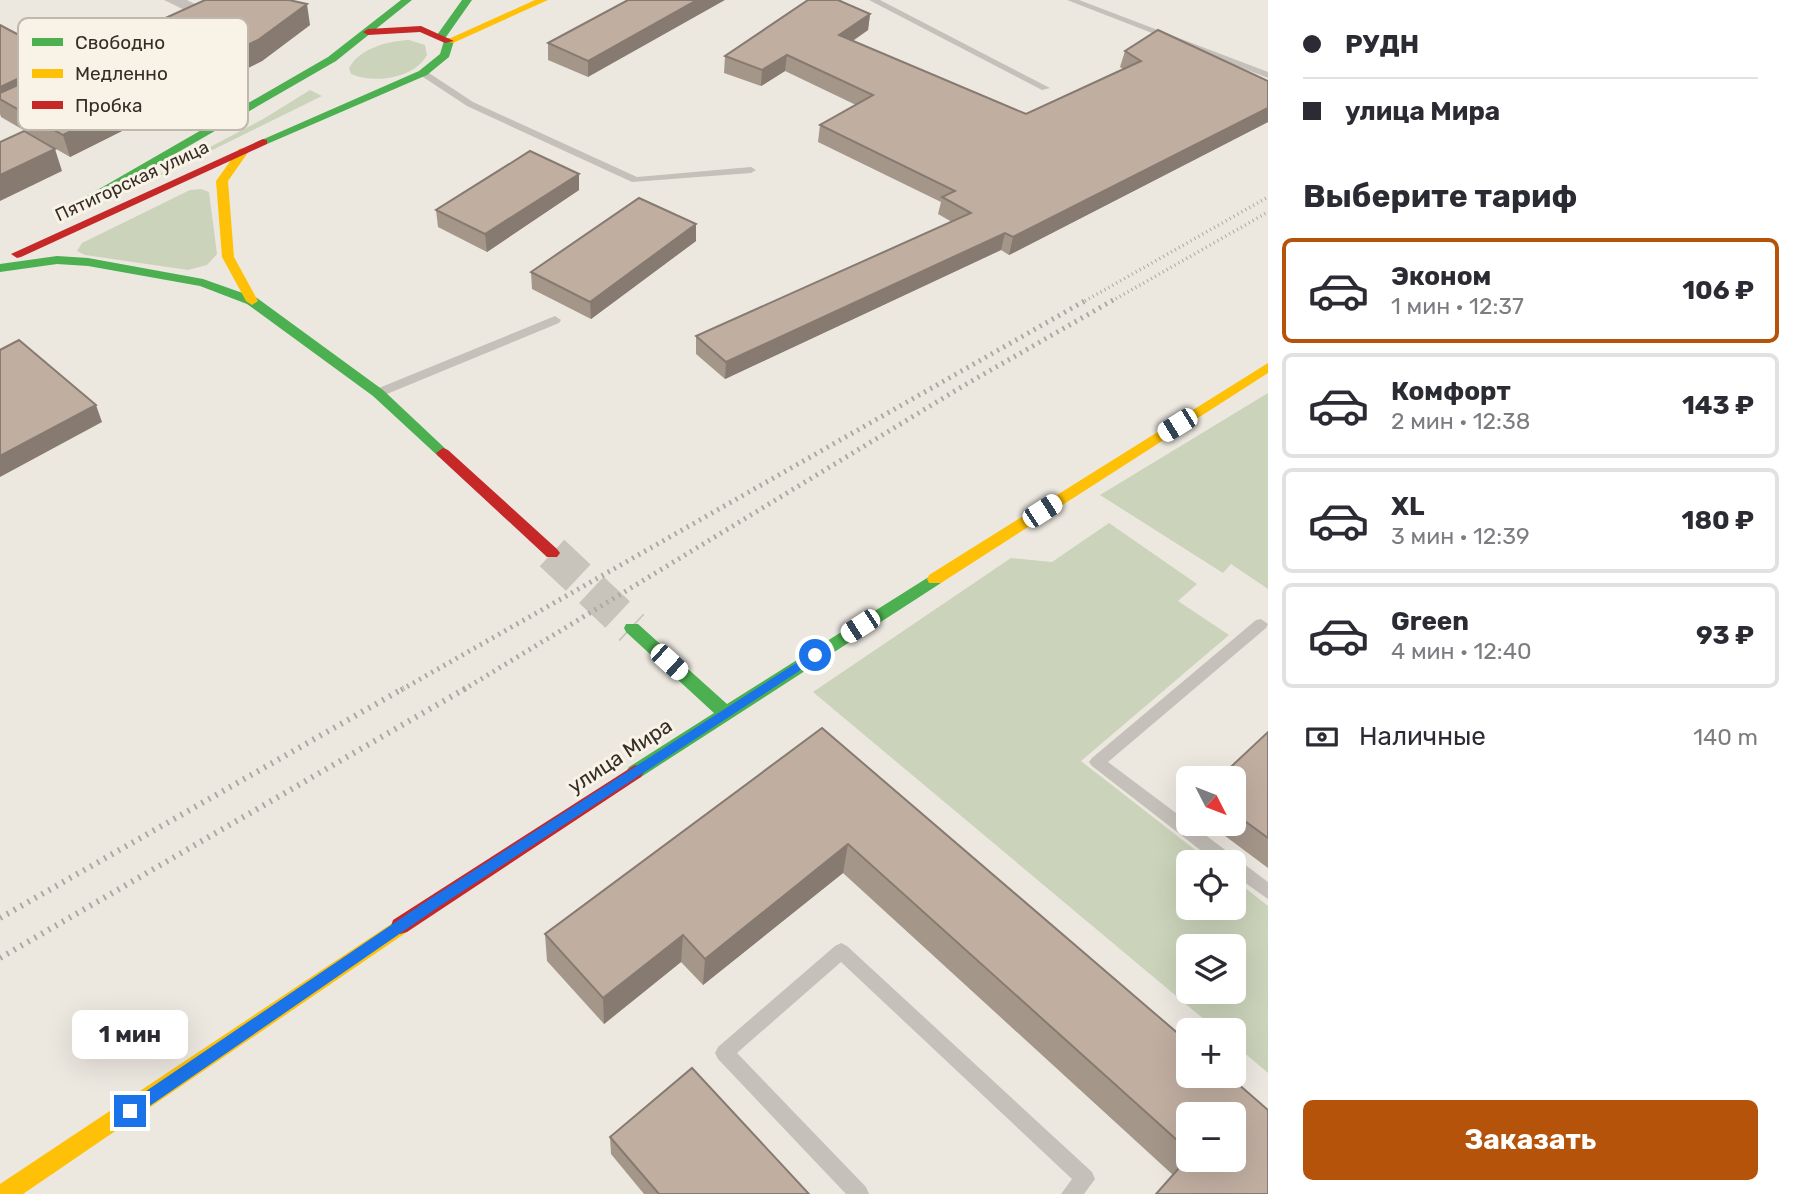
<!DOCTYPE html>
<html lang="ru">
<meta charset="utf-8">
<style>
:root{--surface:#fff;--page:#f7f7f7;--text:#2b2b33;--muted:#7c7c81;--line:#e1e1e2;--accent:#b45309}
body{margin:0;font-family:Rubik,sans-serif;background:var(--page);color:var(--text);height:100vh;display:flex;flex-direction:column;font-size:26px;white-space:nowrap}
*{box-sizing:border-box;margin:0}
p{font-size:23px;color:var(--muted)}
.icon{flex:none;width:38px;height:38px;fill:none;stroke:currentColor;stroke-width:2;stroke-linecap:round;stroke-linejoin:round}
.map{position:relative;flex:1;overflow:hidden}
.sheet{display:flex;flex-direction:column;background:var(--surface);width:525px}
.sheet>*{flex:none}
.banner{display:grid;align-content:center;height:154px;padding:0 35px;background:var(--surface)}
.needle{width:46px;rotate:132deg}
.buttons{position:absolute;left:1176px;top:766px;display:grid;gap:14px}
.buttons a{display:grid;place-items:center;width:70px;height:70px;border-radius:10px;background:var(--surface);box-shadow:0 7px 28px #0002;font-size:35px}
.end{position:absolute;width:32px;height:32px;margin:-16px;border:9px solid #1a73e8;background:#fff;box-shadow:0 0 0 4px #fff}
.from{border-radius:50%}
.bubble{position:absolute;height:49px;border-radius:10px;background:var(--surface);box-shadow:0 7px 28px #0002;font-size:23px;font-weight:700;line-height:49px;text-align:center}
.car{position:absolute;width:21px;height:42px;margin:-21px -10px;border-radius:9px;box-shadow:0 0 5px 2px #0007;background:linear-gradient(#fff 24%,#345 0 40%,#fff 0 76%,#345 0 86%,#fff 0)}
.banner b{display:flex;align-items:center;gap:24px;height:66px;font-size:26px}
.banner b+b{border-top:2px solid var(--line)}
.banner i{width:18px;height:18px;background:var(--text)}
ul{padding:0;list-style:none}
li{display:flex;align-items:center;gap:21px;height:105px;margin:0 14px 10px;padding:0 21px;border:4px solid var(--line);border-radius:10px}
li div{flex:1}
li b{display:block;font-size:26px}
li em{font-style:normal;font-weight:700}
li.on{border-color:var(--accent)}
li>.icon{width:63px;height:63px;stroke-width:1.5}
h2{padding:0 35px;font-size:32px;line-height:84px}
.pay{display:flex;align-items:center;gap:18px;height:77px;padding:0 35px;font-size:26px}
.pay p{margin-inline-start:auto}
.button{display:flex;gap:14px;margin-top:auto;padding:14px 35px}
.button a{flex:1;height:80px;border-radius:10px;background:var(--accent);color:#fff;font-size:28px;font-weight:700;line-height:80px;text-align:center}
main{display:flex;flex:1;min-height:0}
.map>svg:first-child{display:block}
.green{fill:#cbd3ba;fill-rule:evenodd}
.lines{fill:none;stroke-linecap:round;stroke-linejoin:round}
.secondary-tunnel{stroke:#c8c3bb;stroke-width:36;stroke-dasharray:36 18;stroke-linecap:butt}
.lane{fill:#c5c0b9;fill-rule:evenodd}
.street{fill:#c5c0b9;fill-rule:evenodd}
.fast{fill:#4caf50;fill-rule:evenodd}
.slow{fill:#ffc107;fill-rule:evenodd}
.jam{fill:#c62828;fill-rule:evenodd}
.rail-far2{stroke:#ada8a3;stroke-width:3.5;stroke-dasharray:1 3.5;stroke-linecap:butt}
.rail-far1{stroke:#ada8a3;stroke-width:5;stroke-dasharray:2 5;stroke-linecap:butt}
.rail{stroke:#ada8a3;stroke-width:6;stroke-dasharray:2 6;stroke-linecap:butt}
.wall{fill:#a5968a;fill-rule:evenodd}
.shaded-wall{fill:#867a71}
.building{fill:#c0aea1;stroke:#867a71;stroke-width:2}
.route{fill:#1a73e8}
.labels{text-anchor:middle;stroke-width:6;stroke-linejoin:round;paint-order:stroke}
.far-street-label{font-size:18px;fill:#362d27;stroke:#f9f3e7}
.street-label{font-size:21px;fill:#362d27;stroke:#f9f3e7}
.key{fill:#f9f3e7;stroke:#beb8ad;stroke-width:2}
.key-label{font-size:19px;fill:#362d27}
</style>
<main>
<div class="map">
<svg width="1268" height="1194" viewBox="0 0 1268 1194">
<rect width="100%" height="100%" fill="#ece8e0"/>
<!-- green -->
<path class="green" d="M 409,40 L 425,45 L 427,55 C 414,79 373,84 351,74 L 349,68 C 360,48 388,41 409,40 Z
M 310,90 L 322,96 L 97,207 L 265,118 Z
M 201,189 L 209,192 L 217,254 L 207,265 L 188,270 L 85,255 L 77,251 L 82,243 L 190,190 Z
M 1268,393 L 1268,589 L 1231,564 L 1223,573 L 1100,495 Z
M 1109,523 L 1197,584 L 1178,601 L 1229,635 L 1081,761 L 1212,863 L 1188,863 L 1188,908 L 1234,908 L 1234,879 L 1268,906 L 1268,1073 L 1234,1044 L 1234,1031 L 1218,1031 L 813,692 L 1011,558 L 1052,562 ZM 1188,947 L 1234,947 L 1234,992 L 1188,992 Z"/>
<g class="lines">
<!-- secondary-tunnel -->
<path class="secondary-tunnel" d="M 552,553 L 632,628"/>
<!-- lane -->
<path class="lane" d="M 869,0 L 880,0 L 1050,88 L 1042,90 Z
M 1067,0 L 1079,0 L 1268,72 L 1268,78 Z
M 420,71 L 426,71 L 473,102 L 637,177 L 751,167 L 756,170 L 751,173 L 632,182 L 467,106 L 420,75 Z
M 555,316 L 561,320 L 559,323 L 382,396 L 378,397 L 372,393 L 374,390 Z
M 1261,619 L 1268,624 L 1266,628 L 1108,762 L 1268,882 L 1268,899 L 1234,875 L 1234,863 L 1217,863 L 1092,766 L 1089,762 L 1092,758 L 1256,620 Z
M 841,943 L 847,946 L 1092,1172 L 1095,1179 L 1084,1194 L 1061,1194 L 1072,1179 L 841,962 L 737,1053 L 866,1187 L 869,1194 L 846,1194 L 718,1059 L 715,1053 L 718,1047 L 835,946 Z"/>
<!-- street -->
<path class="street" d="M 164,0 L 187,0 L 213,13 L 205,18 L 199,17 Z"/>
<!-- fast -->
<path class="fast" d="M 401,0 L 412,0 L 336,61 L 97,199 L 93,200 L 87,196 L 328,57 Z
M 462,0 L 472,0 L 446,37 L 438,37 L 437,35 Z
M 449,38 L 454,41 L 449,57 L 427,75 L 267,144 L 257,142 L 419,71 L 440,54 L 444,41 Z
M 57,256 L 88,258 L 203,279 L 257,298 L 383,390 L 450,453 L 443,458 L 438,456 L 373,396 L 247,304 L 200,286 L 88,266 L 57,264 L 0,272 L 0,264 Z
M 935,573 L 941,575 L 943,579 L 941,583 L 641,777 L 635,779 L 629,777 L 626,772 L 629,767 L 714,713 L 626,632 L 624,628 L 626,624 L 638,624 L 727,704 Z"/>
<!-- slow -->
<path class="slow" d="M 535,0 L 548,0 L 453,43 L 444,41 Z
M 243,148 L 249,151 L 228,181 L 234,257 L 258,301 L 252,305 L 246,301 L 222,257 L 216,181 L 239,149 Z
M 1268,363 L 1268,373 L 941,583 L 929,583 L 927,579 L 929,575 Z
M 400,918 L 407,920 L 409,926 L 407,932 L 23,1194 L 0,1194 L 0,1184 Z"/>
<!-- jam -->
<path class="jam" d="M 421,26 L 454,41 L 445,43 L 420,32 L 368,35 L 363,32 L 368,29 Z
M 263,139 L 267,140 L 267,144 L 21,257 L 17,258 L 11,254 Z
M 443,448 L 448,450 L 557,549 L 560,553 L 557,557 L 547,557 L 438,456 L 436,453 Z
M 635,765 L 641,767 L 644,772 L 641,777 L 407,932 L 400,934 L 393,932 L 391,926 L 393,920 Z"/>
<!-- rail-far2 -->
<path class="rail-far2" d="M 1085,301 L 1268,197
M 1112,301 L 1268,212"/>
<!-- rail-far1 -->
<path class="rail-far1" d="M 401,690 L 1088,299
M 463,690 L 963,386 L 1115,299"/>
<!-- rail -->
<path class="rail" d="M 0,918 L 404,688
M 0,958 L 466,688"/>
</g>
<!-- wall -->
<path class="wall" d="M 628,0 L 588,77 L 548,60 L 548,43 Z
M 870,14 L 868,30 L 853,41 L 1026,114 L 1123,69 L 1120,67 L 1125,51 L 1268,81 L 1268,122 L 1009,255 L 1001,250 L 725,379 L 696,354 L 696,336 L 952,222 L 938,214 L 941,202 L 818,142 L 820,125 L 856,105 L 785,71 L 761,86 L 724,73 L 725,56 Z
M 0,25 L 64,64 L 310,25 L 262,61 L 70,157 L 1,117 L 0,114 Z
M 579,174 L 579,190 L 487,252 L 438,227 L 436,210 Z
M 696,224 L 696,241 L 591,319 L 532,289 L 531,272 Z
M 822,728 L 1188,1042 L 1188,1076 L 1229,1076 L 1268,1110 L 1268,1194 L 1156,1194 L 1173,1175 L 843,873 L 703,985 L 681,962 L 604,1024 L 547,961 L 545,934 ZM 1188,1115 L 1234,1115 L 1234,1160 L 1188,1160 Z
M 1268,732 L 1268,868 L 1209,824 L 1234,824 L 1234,779 Z
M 610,1137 L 809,1194 L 644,1194 L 611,1154 Z"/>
<!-- shaded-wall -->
<path class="shaded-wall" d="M 697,0 L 725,0 L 588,77 L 588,61 Z
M 307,4 L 310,25 L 262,61 L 70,157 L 63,135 Z
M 870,14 L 868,30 L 837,51 L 839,35 Z
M 787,55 L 785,71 L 761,86 L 762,70 Z
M 62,58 L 66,69 L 0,99 L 0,87 Z
M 1268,108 L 1268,122 L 1009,255 L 1013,237 Z
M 55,149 L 62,171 L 0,201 L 0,175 Z
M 579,174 L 579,190 L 487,252 L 485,234 Z
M 696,224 L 696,241 L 591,319 L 590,302 Z
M 1005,233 L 1001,250 L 725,379 L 726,362 Z
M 96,405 L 102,422 L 0,477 L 0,456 Z
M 848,844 L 843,873 L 703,985 L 705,959 Z
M 683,935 L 681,962 L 604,1024 L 603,998 Z"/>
<!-- building -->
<path class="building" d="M 205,0 L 289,0 L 307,4 L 258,40 L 63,135 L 0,99 L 0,93 Z
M 628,0 L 697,0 L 588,61 L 548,43 Z
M 808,0 L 838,0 L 870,14 L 839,35 L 1026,114 L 1141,61 L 1125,51 L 1158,30 L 1268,81 L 1268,108 L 1013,237 L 1005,233 L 726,362 L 696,336 L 971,213 L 942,197 L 955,191 L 820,125 L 873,95 L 787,55 L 762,70 L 725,56 Z
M 0,25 L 62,58 L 0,87 Z
M 24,131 L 55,149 L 0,175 L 0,142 Z
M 530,151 L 579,174 L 485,234 L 436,210 Z
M 639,198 L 696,224 L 590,302 L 531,272 Z
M 19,340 L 96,405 L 0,456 L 0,350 Z
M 822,728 L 1188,1042 L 1188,1076 L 1229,1076 L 1268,1110 L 1268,1194 L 1156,1194 L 1188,1158 L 1188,1160 L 1234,1160 L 1234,1115 L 1188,1115 L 1188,1150 L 848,844 L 705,959 L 683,935 L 603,998 L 545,934 Z
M 1268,732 L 1268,838 L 1234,813 L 1234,779 L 1218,779 Z
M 692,1068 L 809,1194 L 659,1194 L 610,1137 Z"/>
<!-- route -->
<path class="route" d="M 815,651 L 821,655 L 819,658 L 440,906 L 135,1116 L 124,1116 L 124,1106 L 431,898 Z"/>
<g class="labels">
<!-- far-street labels -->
<g class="far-street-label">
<text transform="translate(132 181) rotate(-25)" y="6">Пятигорская улица</text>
</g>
<!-- street labels -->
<g class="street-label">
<text transform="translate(620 756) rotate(-33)" y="7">улица Мира</text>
</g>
</g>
<!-- legend -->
<rect x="18" y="18" width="230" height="112" rx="10" class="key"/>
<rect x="32" y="38" width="31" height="8" fill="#4caf50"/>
<rect x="32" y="69" width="31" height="9" fill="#ffc107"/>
<rect x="32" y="101" width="31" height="8" fill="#c62828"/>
<g class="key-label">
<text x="75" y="49">Свободно</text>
<text x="75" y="80">Медленно</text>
<text x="75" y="112">Пробка</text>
</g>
</svg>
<div class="buttons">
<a><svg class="needle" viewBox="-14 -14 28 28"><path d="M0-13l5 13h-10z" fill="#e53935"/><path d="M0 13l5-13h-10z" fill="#7c7c81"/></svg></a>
<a><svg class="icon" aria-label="locate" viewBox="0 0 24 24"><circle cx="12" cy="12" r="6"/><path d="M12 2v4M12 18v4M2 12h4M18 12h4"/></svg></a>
<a><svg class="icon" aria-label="layers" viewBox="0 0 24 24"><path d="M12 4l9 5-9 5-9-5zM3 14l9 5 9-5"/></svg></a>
<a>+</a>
<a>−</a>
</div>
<i class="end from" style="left:815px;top:655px"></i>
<i class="end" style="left:130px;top:1111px"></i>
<div class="bubble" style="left:72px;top:1010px;width:116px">1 мин</div>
<i class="car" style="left:1177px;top:425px;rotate:238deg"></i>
<i class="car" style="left:1042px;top:511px;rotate:57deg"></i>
<i class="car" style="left:860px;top:626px;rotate:237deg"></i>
<i class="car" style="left:669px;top:662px;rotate:132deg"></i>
</div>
<section class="sheet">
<div class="banner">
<b><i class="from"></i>РУДН</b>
<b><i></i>улица Мира</b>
</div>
<h2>Выберите тариф</h2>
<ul>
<li class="on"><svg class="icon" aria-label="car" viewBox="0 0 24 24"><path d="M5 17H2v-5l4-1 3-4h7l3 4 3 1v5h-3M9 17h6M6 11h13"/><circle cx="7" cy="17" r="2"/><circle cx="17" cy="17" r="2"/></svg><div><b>Эконом</b><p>1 мин · 12:37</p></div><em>106 ₽</em></li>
<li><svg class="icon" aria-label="car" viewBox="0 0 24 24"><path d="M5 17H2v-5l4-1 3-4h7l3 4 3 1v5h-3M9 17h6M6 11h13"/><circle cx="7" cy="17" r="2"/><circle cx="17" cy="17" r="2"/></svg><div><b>Комфорт</b><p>2 мин · 12:38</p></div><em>143 ₽</em></li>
<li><svg class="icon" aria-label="car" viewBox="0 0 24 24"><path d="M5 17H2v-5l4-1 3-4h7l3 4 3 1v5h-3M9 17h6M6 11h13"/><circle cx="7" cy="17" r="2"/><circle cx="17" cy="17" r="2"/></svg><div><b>XL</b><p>3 мин · 12:39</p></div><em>180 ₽</em></li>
<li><svg class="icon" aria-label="car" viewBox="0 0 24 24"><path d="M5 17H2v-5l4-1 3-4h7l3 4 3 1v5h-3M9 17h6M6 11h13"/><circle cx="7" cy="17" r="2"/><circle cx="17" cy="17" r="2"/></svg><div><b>Green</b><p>4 мин · 12:40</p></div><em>93 ₽</em></li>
</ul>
<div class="pay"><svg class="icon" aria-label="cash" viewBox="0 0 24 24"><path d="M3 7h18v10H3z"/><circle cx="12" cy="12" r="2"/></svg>Наличные<p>140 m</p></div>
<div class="button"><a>Заказать</a></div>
</section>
</main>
